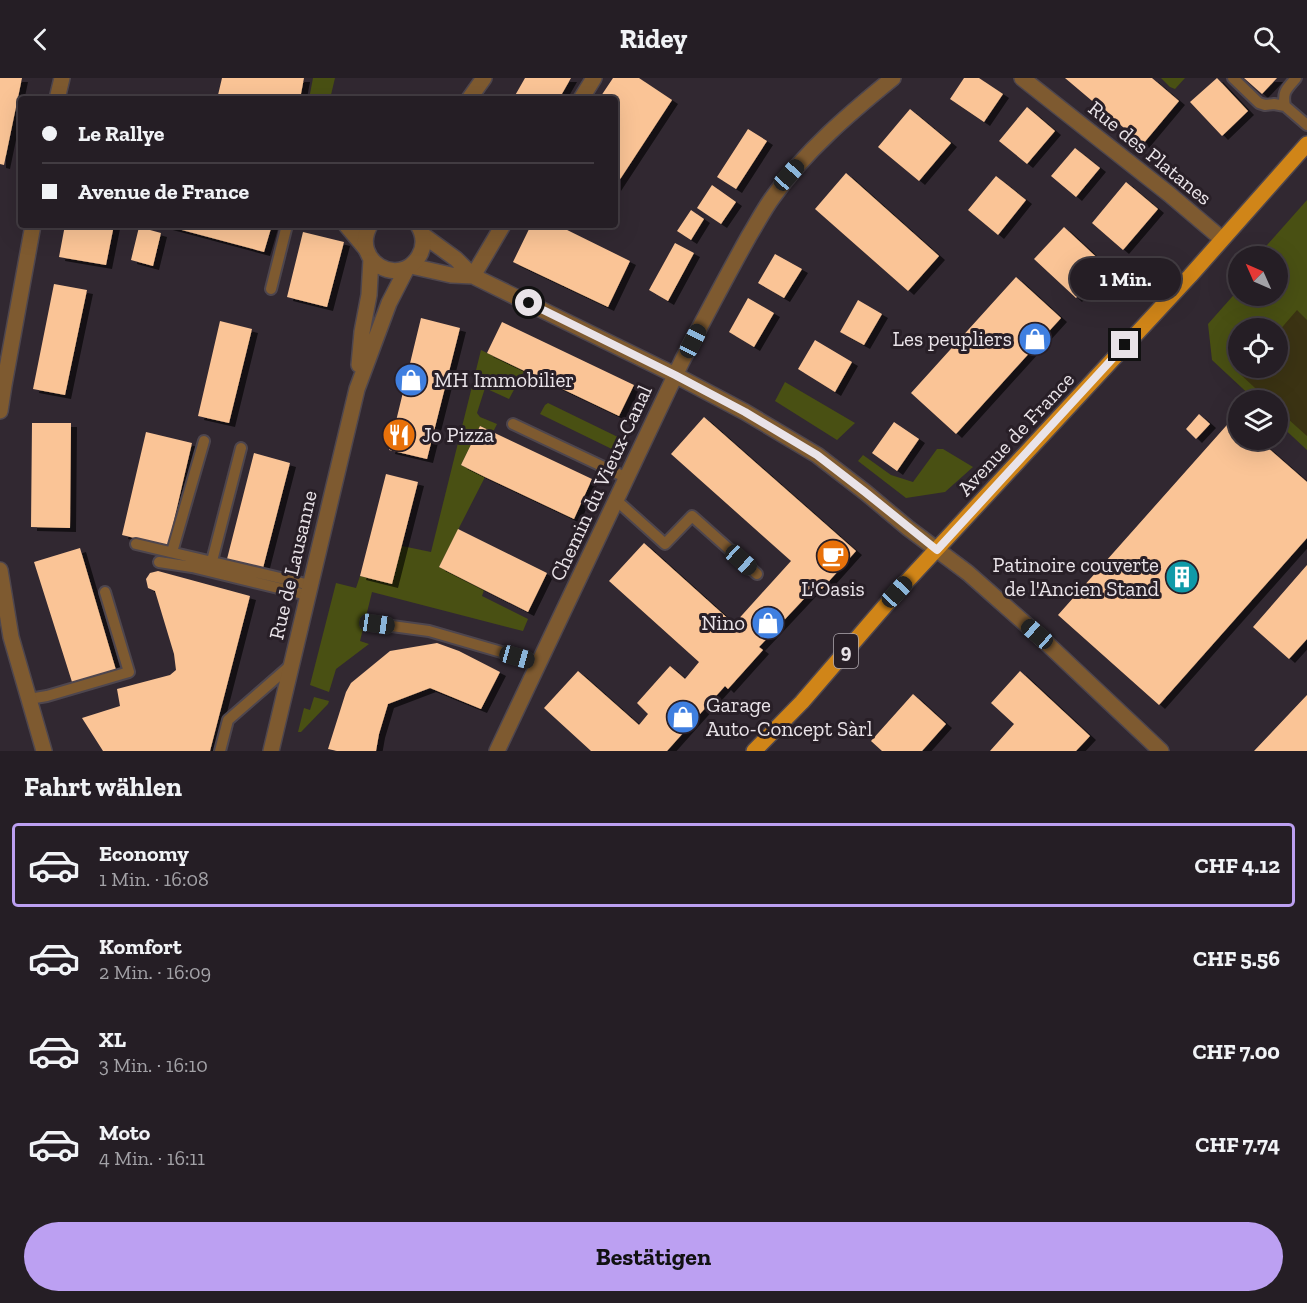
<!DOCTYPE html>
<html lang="de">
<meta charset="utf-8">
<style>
:root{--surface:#251e25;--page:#2d272d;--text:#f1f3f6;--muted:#a3a2a7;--line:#423c42;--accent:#bca0f2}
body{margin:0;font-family:"Zilla Slab",serif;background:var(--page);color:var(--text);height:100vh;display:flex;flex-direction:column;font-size:22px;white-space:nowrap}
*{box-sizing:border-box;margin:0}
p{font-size:20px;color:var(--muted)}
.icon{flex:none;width:33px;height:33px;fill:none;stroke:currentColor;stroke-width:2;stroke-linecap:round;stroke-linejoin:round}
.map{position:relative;height:673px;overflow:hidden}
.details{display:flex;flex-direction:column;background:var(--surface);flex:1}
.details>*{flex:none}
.top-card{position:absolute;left:18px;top:18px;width:600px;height:132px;border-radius:6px;box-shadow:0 6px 24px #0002,0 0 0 2px var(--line);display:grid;align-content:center;height:132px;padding:0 24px;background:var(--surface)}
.needle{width:39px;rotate:315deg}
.controls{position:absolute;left:1228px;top:168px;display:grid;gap:12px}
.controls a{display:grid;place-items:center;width:60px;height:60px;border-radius:50%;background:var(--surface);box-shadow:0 6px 24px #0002,0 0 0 2px var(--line);font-size:30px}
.end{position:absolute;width:27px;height:27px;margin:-14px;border:8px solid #e9e3e8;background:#111;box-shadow:0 0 0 3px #111}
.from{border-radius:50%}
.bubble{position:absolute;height:42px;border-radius:21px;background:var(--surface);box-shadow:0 6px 24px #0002,0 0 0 2px var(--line);font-size:20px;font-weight:700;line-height:42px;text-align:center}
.car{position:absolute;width:18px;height:36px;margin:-18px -9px;border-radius:8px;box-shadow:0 0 4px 2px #0007;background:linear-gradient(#222 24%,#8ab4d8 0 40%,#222 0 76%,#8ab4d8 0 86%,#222 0)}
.top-card b{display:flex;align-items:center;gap:21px;height:57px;font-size:22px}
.top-card b+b{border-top:2px solid var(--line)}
.top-card i{width:15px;height:15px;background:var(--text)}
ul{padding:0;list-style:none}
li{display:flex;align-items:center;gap:18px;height:84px;margin:0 12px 9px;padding:0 12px;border:3px solid transparent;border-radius:6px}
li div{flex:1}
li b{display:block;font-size:22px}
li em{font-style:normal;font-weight:700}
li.active{border-color:var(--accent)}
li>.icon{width:54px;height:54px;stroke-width:1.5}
h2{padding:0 24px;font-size:27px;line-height:72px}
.primary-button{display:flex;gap:12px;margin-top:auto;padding:12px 24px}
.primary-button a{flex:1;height:69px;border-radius:36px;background:var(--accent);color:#111;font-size:24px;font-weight:700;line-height:69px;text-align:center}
header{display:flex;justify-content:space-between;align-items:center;height:78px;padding:0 24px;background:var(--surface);font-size:27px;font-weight:700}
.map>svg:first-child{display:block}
.green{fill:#495013;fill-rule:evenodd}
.sand{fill:#3b3313}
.building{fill:#fac496;filter:url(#shadow)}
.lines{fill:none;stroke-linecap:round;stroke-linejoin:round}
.service-casing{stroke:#4e464e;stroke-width:14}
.minor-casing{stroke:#4e464e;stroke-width:18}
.tertiary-casing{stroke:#4e464e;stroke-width:18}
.primary-casing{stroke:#4e464e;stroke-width:18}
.service{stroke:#7e5a30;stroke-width:10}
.minor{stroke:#7e5a30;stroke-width:15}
.tertiary{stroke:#7e5a30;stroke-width:15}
.primary{stroke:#d08518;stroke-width:15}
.route{stroke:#e9e3e8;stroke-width:8}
.labels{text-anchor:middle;stroke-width:6;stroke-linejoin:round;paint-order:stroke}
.shield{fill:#281f27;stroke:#afa8ae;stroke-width:1.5}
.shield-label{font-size:20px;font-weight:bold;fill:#e9e3e8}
.street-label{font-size:21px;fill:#e9e3e8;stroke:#281f27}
.poi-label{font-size:21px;fill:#e9e3e8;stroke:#281f27;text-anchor:end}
</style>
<header><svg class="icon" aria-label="back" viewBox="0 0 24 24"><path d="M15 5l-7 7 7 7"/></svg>Ridey<svg class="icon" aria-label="search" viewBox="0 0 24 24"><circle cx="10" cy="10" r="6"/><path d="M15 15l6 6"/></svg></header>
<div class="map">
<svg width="1307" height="673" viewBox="0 0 1307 673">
<defs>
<filter id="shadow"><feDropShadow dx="6" dy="4" stdDeviation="0" flood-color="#0009"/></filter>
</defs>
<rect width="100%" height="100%" fill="#312831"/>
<!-- green -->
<path class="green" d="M 313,0 L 335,0 L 330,21 L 309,21 Z
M 1161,0 L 1185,0 L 1175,11 L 1170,9 Z
M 1307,122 L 1307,372 L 1278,345 L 1278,322 L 1255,322 L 1212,282 L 1208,246 L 1239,211 L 1239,218 L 1278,218 L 1278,178 L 1262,178 L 1259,176 ZM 1239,250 L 1278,250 L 1278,290 L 1239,290 Z
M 481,272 L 524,293 L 509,321 L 485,310 L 477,335 L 480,339 L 497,346 L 493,354 L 480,348 L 461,387 L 485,399 L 439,489 L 484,512 L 482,518 L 528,541 L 523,553 L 372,514 L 360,563 L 369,566 L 336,591 L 329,614 L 310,607 L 336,505 L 356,510 L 360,498 L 392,506 L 402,468 L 431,474 Z
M 785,304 L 855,345 L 837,362 L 775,323 Z
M 548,325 L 626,363 L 620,375 L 540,336 L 545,327 Z
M 937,371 L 943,371 L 973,389 L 945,414 L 906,420 L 858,383 L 863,377 L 891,397 L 913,404 Z
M 314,619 L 329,623 L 328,626 L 301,654 L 298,654 L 304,630 L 310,632 Z"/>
<!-- sand -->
<path class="sand" d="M 1297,232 L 1307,242 L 1307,358 L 1278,332 L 1278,322 L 1268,322 L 1240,296 L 1246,290 L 1278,290 L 1278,254 Z"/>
<!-- building -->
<path class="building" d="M 0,0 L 22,0 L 4,87 L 0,86 Z
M 222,0 L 304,0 L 300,21 L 237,21 L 218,17 Z
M 525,0 L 571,0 L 559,21 L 513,21 Z
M 613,0 L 639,0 L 672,22 L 615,109 L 615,21 L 599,21 Z
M 964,0 L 979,0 L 1003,16 L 984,44 L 950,21 Z
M 1065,0 L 1152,0 L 1179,23 L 1143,66 Z
M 1217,0 L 1248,33 L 1222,58 L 1190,24 Z
M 1244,0 L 1277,0 L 1262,16 Z
M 1027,29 L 1055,53 L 1027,86 L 999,63 Z
M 910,31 L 951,65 L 919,103 L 878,69 Z
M 748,51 L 767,63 L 736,111 L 717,99 Z
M 1075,70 L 1100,90 L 1076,119 L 1051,98 Z
M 846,95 L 939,178 L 908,213 L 815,131 Z
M 996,98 L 1026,122 L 998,157 L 968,132 Z
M 1126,104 L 1158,131 L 1123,172 L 1092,145 Z
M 712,107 L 736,124 L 721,146 L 697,130 Z
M 691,132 L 704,141 L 691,162 L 677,153 Z
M 65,147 L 114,147 L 106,187 L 59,179 Z
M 163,147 L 272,147 L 264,174 Z
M 531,147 L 557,147 L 630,183 L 608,229 L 513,184 Z
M 139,149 L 161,155 L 153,188 L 131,182 Z
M 1064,149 L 1106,188 L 1076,220 L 1034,181 Z
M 303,154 L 344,164 L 327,229 L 287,219 Z
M 675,165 L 694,175 L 668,223 L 649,212 Z
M 775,176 L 802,191 L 784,220 L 758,205 Z
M 1016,199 L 1061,240 L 956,356 L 911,315 Z
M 54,206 L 87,212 L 65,317 L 33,311 Z
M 748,220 L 774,235 L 754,269 L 729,254 Z
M 858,222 L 882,236 L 864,267 L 840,254 Z
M 421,240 L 460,250 L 427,381 L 389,372 Z
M 220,243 L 252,251 L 229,345 L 198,338 Z
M 502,244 L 634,307 L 619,338 L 487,275 Z
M 815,262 L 852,284 L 835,314 L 798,291 Z
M 1199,336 L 1210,346 L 1196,361 L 1186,351 Z
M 704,339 L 856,473 L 822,511 L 817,507 L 759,569 L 763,572 L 728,611 L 725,608 L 667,673 L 591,673 L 544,630 L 578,593 L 639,647 L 648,636 L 637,625 L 670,588 L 685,601 L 699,584 L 609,503 L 644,465 L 734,546 L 791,483 L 671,376 Z
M 1234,339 L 1239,343 L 1239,362 L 1259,362 L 1307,404 L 1307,460 L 1159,627 L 1058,537 Z
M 894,344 L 919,361 L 897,393 L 872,375 Z
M 32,345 L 71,345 L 70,450 L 31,449 Z
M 480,348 L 592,401 L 574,441 L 485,399 L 461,387 Z
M 146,354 L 192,365 L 168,468 L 122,457 Z
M 254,375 L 290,385 L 263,490 L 227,481 Z
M 386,396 L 418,404 L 392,506 L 360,498 Z
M 458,451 L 547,495 L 528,534 L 439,489 Z
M 80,470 L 116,592 L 72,604 L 34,484 Z
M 1307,487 L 1307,561 L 1289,581 L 1253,549 Z
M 158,493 L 250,518 L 210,673 L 103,673 L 82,640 L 120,628 L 117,611 L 170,597 L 176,592 L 174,576 L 155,513 L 148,510 L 146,501 L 150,495 Z
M 437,565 L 459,573 L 500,594 L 481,631 L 430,610 L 388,626 L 379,656 L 376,673 L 337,673 L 328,671 L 346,614 L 351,605 L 390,573 Z
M 1020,593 L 1090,658 L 1076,673 L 990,673 L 1014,646 L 991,625 Z
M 913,616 L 946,646 L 922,673 L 882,673 L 871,663 Z
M 1307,617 L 1307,673 L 1254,673 Z"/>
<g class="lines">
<!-- service casing -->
<g class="service-casing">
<path id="service" d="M 1233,0 L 1259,25 L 1265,27 L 1274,26 L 1285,28
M 1296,0 C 1287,11 1282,13 1285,28 L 1307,47
M 271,211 L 287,147
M 513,346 L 627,400
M 616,422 L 665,466 L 692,438 L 757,496
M 136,466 L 310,507
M 172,474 L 204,363
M 212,483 L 241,370
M 159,484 L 192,489 L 307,517
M 377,546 L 429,553 L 539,585
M 29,621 L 47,618 L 129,594 L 105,514
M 220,673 L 228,642 L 291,587"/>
</g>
<!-- minor casing -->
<g class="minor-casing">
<path id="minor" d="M 1022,0 L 1169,116 L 1222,161
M 581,21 L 594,0
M 346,147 L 366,171
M 423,157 L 456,181 L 473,198 L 675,297 L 745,334 L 817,377 L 865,414 L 908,450 L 968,495 L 1037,556 L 1161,673
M 411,188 L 451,197 L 473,198
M 473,198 L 503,147
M 497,673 L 682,283 C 704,241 726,199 749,158 C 757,145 764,131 773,119 C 805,73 850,35 893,0"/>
</g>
<!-- tertiary casing -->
<g class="tertiary-casing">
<path id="tertiary" d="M 57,21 L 62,0
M 469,21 L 484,0
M 370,147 C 350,183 400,211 419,178 C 425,168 424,157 418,147
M 359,287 L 362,254 L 369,217 L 371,181
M 0,333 L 4,307 L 33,147
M 0,492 L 11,559 L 44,673
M 271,673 L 357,311 L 389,225 L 407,190"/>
</g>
<!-- primary casing -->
<g class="primary-casing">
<path id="primary" d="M 754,673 L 802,624 L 897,514 L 1190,198 L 1307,66"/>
</g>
<!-- service -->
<use href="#service" class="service"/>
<!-- minor -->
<use href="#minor" class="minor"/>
<!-- tertiary -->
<use href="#tertiary" class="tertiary"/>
<!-- primary -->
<use href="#primary" class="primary"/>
</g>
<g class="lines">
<!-- route -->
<path class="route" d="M 529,225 L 675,297 L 745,334 L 817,377 L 865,414 L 937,472 L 1125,267"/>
</g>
<!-- icons -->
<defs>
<g id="shop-disc" transform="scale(1.725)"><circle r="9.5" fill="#3f7fe0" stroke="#281f27"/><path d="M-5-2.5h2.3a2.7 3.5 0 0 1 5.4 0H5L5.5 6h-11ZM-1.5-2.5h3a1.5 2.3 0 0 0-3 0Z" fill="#fff"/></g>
<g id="restaurant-disc" transform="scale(1.725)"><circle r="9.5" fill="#e8710a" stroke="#281f27"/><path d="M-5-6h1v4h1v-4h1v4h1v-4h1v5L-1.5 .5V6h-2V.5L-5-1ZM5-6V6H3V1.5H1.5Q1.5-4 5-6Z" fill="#fff"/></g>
<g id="cafe-disc" transform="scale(1.725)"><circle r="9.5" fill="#e8710a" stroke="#281f27"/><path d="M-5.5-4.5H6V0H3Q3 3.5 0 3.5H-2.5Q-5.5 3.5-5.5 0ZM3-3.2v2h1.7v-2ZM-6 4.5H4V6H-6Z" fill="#fff"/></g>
<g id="building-disc" transform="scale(1.725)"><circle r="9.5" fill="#0f9aa8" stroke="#281f27"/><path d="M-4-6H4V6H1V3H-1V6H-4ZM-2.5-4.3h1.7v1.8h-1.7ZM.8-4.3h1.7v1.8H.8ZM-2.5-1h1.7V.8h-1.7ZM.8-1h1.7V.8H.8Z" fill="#fff"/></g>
</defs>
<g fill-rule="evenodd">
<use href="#shop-disc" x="1035" y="261"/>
<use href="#shop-disc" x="411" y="302"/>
<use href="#restaurant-disc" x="399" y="357"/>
<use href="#cafe-disc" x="833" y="478"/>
<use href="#building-disc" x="1182" y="499"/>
<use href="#shop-disc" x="768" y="545"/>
<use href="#shop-disc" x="683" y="639"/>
</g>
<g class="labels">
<!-- shield labels -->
<rect class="shield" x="834" y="556" width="24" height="34" rx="4.5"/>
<g class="shield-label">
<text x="846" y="580">9</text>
</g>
<!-- street labels -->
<g class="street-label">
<text transform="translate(1150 75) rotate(39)" y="7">Rue des Platanes</text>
<text transform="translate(1016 356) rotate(-47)" y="7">Avenue de France</text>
<text transform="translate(601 405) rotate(-65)" y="7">Chemin du Vieux-Canal</text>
<text transform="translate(293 487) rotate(-77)" y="7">Rue de Lausanne</text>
</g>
<!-- poi labels -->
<g class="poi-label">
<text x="1012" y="268">Les peupliers</text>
<text x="434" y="309" text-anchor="start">MH Immobilier</text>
<text x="422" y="364" text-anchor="start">Jo Pizza</text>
<text x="1159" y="494">Patinoire couverte<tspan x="1159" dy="24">de l'Ancien Stand</tspan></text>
<text x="833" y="518" text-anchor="middle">L'Oasis</text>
<text x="745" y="552">Nino</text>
<text x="706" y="634" text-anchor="start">Garage<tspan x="706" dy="24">Auto-Concept Sàrl</tspan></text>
</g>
</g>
</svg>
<div class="controls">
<a><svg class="needle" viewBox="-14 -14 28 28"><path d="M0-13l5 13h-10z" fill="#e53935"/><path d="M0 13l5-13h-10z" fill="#a3a2a7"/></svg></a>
<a><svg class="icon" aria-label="locate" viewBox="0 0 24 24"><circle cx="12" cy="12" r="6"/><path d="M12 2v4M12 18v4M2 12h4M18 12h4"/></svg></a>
<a><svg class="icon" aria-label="layers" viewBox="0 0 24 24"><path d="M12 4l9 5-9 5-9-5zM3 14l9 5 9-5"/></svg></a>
</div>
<i class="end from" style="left:529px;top:225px"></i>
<i class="end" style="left:1125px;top:267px"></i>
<div class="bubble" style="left:1070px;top:180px;width:111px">1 Min.</div>
<i class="car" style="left:789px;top:97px;rotate:42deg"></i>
<i class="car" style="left:693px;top:263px;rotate:27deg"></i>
<i class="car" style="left:741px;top:482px;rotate:132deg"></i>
<i class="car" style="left:897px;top:514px;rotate:43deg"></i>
<i class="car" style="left:377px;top:546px;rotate:98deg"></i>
<i class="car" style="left:1037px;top:556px;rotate:311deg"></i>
<i class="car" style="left:517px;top:579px;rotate:106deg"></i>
<div class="top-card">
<b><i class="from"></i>Le Rallye</b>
<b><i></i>Avenue de France</b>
</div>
</div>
<section class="details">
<h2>Fahrt wählen</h2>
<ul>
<li class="active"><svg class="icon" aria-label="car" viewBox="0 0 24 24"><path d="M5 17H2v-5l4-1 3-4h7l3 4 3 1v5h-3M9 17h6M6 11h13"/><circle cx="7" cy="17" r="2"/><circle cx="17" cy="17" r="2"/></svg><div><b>Economy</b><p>1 Min. · 16:08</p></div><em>CHF 4.12</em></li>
<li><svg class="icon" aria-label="car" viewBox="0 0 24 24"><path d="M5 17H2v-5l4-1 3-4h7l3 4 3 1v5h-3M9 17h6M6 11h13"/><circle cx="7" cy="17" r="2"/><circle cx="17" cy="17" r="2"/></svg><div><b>Komfort</b><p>2 Min. · 16:09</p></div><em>CHF 5.56</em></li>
<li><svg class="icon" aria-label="car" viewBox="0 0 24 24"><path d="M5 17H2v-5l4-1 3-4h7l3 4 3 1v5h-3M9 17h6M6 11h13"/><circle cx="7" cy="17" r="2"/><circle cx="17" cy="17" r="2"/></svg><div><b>XL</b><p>3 Min. · 16:10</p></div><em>CHF 7.00</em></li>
<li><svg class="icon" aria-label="car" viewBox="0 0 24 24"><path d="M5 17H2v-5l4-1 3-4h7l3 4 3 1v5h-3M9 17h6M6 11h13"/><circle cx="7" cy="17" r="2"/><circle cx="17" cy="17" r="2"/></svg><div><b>Moto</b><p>4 Min. · 16:11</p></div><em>CHF 7.74</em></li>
</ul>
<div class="primary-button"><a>Bestätigen</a></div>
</section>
